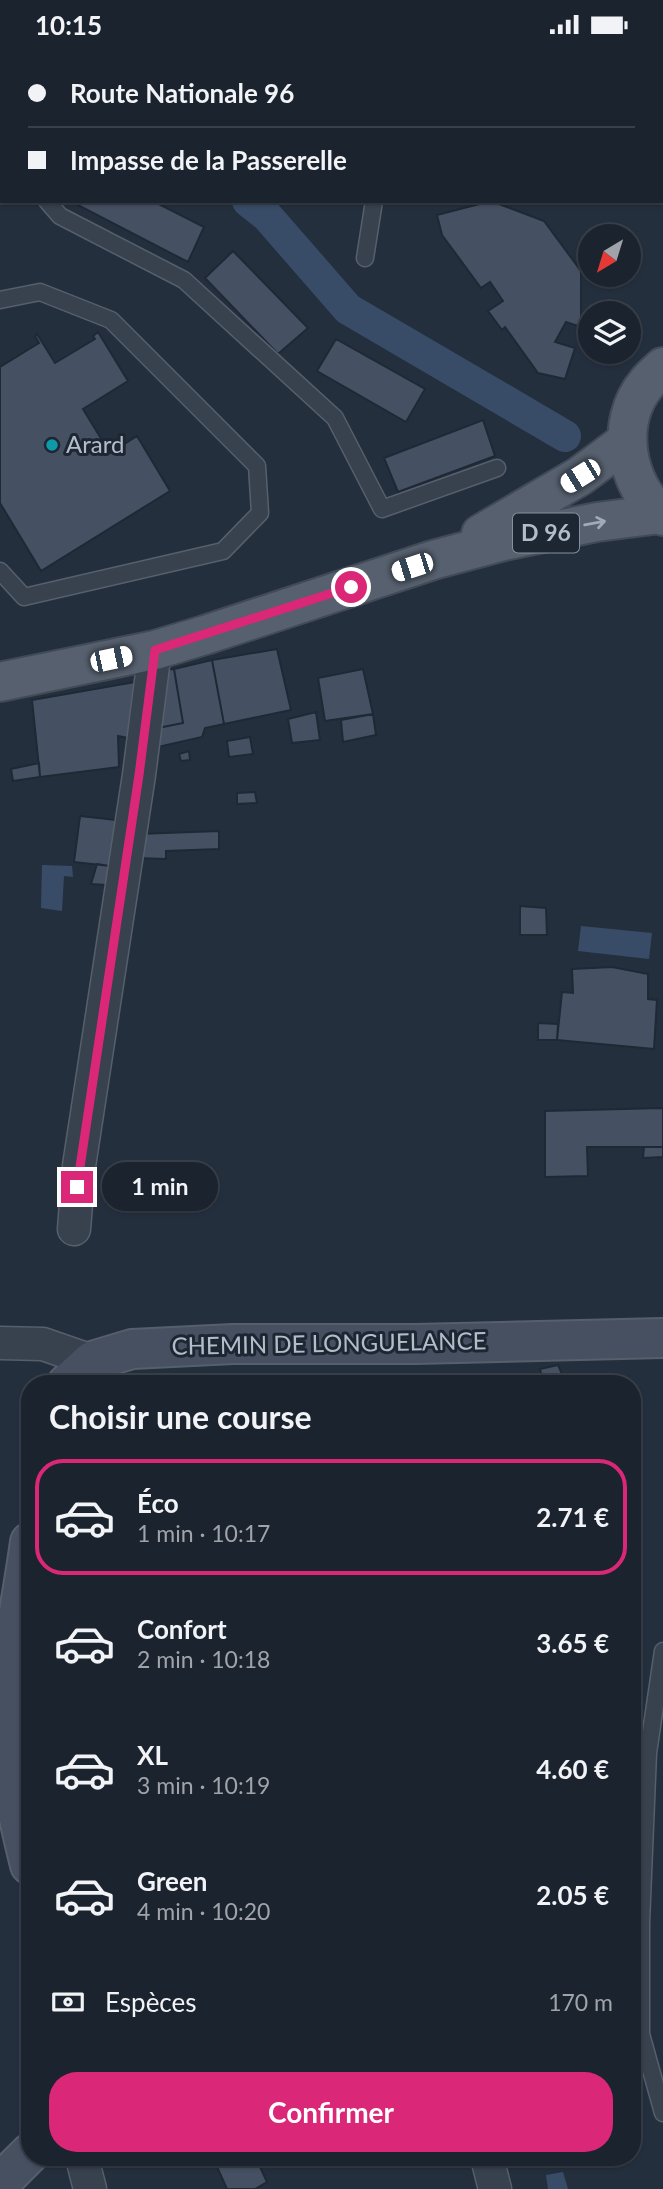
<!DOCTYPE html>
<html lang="fr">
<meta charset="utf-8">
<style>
:root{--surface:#1b232e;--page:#242b36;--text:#f1f3f6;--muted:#a0a4aa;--line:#39404a;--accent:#db2777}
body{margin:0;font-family:Lato,sans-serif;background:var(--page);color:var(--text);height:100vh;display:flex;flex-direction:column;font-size:26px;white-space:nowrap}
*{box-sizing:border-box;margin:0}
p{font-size:23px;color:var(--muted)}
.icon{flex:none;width:38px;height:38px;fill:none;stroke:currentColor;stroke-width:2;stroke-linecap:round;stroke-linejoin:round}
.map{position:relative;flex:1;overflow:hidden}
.details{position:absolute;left:21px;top:1326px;width:620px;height:791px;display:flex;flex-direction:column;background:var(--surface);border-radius:28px;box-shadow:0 2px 5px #0004,0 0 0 2px var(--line)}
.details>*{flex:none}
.hud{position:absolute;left:0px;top:0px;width:663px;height:154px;box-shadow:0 2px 5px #0004,0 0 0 2px var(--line);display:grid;align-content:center;height:154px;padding:0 28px;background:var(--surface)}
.needle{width:46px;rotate:218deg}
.fabs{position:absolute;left:578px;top:175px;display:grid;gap:14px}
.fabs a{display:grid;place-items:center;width:63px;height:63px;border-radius:50%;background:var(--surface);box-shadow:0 2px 5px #0004,0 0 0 2px var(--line);font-size:35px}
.end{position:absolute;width:32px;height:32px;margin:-16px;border:9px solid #db2777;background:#fff;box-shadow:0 0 0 4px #fff}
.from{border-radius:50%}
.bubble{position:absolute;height:49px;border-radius:24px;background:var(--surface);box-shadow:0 2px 5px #0004,0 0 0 2px var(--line);font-size:23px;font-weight:700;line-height:49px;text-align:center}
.car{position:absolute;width:21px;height:42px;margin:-21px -10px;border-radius:9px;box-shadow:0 0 5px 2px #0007;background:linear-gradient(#fff 24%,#345 0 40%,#fff 0 76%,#345 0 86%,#fff 0)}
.hud b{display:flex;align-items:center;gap:24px;height:66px;font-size:26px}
.hud b+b{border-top:2px solid var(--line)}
.hud i{width:18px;height:18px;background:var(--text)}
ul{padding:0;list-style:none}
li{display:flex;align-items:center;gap:21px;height:116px;margin:0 14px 10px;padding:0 14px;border:4px solid transparent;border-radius:28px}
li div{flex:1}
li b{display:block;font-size:26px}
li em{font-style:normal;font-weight:700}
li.current{border-color:var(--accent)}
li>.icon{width:63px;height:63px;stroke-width:1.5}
h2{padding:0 28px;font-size:32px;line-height:84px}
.pay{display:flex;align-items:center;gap:18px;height:77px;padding:0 28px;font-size:26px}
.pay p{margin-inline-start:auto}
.cta{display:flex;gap:14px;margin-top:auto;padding:14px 28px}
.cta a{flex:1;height:80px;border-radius:28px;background:var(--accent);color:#fff;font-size:28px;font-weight:700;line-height:80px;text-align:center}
.status{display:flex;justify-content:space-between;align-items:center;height:49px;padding:0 35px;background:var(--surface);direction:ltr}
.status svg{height:19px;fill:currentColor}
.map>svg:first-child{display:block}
.water{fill:#394c67}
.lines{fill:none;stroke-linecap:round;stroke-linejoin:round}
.canal{stroke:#394c67;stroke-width:32}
.building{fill:#455162;stroke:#1f2835;stroke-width:2}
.lane-casing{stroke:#565f6c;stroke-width:19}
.street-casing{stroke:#565f6c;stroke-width:35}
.secondary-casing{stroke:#565f6c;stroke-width:42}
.primary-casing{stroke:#414a57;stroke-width:42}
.lane{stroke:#38414e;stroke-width:16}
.street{stroke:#38414e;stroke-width:32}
.secondary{stroke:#465061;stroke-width:38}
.primary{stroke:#56606e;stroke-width:38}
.oneway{stroke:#a1aab7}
.route{stroke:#db2777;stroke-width:9}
.culture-dot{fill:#0f9aa8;stroke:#1d2633;stroke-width:2.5}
.labels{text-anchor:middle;stroke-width:6;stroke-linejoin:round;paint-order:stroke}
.shield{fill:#1d2633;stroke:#878f9c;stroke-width:2}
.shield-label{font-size:23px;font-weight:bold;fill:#b4bcc9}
.poi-label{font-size:24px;fill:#b4bcc9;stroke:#1d2633;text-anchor:start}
.street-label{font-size:24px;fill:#b4bcc9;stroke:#1d2633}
</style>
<div class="status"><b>10:15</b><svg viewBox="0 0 49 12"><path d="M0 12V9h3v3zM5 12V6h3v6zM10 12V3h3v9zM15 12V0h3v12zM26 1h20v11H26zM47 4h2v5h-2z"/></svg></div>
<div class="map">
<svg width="663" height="2140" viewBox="0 0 663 2140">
<rect width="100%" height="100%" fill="#242f3e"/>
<!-- water -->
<path class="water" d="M 42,816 L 72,817 L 73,828 L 64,827 L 62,862 L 41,859 Z
M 581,877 L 652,884 L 649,910 L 578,902 Z
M 563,2123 L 568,2140 L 548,2140 L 546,2126 Z"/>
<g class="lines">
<!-- canal -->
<path class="canal" d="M 0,23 L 2,23
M 248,152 L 267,167 L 348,260 L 565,387"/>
</g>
<!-- building -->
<path class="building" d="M 165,0 L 206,0 L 204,2 Z
M 303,0 L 411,0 L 303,2 Z
M 491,0 L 663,0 L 663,33 L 662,2 L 491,2 Z
M 70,152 L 153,152 L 204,178 L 188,213 Z
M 491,152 L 544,172 L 581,222 L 581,278 L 566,273 L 555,293 L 575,299 L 565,330 L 538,324 L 505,278 L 502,281 L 488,262 L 503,252 L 490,233 L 481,239 L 442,186 L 437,166 Z
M 233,202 L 308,279 L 278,305 L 205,229 Z
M 98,283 L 128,332 L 83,360 L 110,404 L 137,387 L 170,442 L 41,522 L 0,454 L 0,318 L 39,294 L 35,287 L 37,285 L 55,314 L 95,290 L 93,287 Z
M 336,290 L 425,340 L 406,373 L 317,322 Z
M 483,371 L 495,407 L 398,443 L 384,409 Z
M 277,600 L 291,661 L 224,675 L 212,611 Z
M 212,611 L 224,675 L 205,679 L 202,688 L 149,700 L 153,680 L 183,674 L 174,620 Z
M 174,620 L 183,674 L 153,680 L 162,621 Z
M 363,620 L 373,665 L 325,672 L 318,629 Z
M 135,633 L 128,689 L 118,687 L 119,718 L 40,728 L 32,651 Z
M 316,663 L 320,691 L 292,694 L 288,670 Z
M 373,665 L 376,686 L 343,693 L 341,671 Z
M 250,688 L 253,705 L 229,708 L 227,692 Z
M 189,702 L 190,711 L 181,712 L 179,705 Z
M 39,714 L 40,728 L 13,732 L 11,720 Z
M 255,743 L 257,754 L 237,755 L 237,744 Z
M 80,767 L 116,771 L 110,817 L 74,813 Z
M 219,782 L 219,800 L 166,802 L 166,810 L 135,809 L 138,785 Z
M 97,815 L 110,817 L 106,836 L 91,835 Z
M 520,857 L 546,859 L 547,886 L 520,886 Z
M 612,918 L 648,925 L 648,950 L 657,951 L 654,1000 L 557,991 L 562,943 L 573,944 L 572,920 Z
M 538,974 L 558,975 L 557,991 L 538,991 Z
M 663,1059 L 663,1098 L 587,1098 L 588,1127 L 545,1128 L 545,1062 Z
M 644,1098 L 663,1098 L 663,1108 L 643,1109 Z
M 558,1316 L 562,1325 L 542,1330 L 540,1320 Z
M 213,2109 L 256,2109 L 267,2133 L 255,2140 L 227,2140 Z"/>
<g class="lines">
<!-- lane casing -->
<g class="lane-casing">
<path id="lane" d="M 426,2 L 426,0
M 0,66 L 2,67
M 662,86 L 663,86
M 47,152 L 60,167 L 184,231 L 335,369 L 382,460 L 497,419
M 365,209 L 374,152
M 0,251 L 40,243 L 111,271 L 257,417 L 260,464 L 223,502 L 24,548 L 0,522
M 663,1602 L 648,1704 L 641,1874 L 641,1985 L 663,2064"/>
</g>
<!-- street casing -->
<g class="street-casing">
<path id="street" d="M 74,1180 L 79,1117 L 139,726 L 155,601
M 0,1294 L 43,1295 L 92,1312
M 82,2109 L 90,2140
M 487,2109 L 495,2140"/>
</g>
<!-- secondary casing -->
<g class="secondary-casing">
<path id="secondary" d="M 74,2 L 75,0
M 0,123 L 2,120
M 67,1335 L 92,1312 L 132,1300 L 233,1295 L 416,1295 L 663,1289
M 30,1493 C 23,1544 12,1596 8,1647 C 4,1704 16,1761 30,1816
M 0,2134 L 30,2104"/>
</g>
<!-- primary casing -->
<g class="primary-casing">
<path id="primary" d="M 663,318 C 658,323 652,328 647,334 C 614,373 625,436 663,467
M 481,485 L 580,427 L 627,392
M 0,633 L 155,601 L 205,586 L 433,511 L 504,492 L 597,473 L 660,465"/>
</g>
<!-- lane -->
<use href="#lane" class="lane"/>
<!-- street -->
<use href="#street" class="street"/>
<!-- secondary -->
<use href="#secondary" class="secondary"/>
<!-- primary -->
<use href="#primary" class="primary"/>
</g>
<!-- one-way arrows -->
<defs><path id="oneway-shaft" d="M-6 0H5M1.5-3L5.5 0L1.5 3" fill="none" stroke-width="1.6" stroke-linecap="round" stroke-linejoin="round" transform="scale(1.75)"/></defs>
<use class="oneway" href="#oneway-shaft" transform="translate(595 474) rotate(-10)"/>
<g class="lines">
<!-- route -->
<path class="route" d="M 77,1138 L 139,726 L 155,601 L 351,538"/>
</g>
<!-- markers -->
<circle class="culture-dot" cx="52" cy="396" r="7"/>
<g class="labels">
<!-- shield labels -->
<rect class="shield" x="513" y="464.5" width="66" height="39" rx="5"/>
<g class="shield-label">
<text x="546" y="492">D 96</text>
</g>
<!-- poi labels -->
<g class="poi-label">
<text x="66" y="404">Arard</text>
</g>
<!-- street labels -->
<g class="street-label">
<text transform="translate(329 1295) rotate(-1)" y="8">CHEMIN DE LONGUELANCE</text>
</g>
</g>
</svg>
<div class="fabs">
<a><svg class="needle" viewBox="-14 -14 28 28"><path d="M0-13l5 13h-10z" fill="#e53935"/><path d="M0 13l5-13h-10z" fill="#a0a4aa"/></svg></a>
<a><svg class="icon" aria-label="layers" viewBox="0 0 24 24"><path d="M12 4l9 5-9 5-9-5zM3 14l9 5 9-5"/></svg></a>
</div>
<i class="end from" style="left:351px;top:538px"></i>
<i class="end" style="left:77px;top:1138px"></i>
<div class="bubble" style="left:102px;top:1113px;width:116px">1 min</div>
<i class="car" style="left:580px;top:427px;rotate:238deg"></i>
<i class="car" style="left:412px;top:518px;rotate:252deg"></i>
<i class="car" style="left:111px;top:610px;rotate:78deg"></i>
<div class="hud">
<b><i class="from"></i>Route Nationale 96</b>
<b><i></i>Impasse de la Passerelle</b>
</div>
<section class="details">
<h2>Choisir une course</h2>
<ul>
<li class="current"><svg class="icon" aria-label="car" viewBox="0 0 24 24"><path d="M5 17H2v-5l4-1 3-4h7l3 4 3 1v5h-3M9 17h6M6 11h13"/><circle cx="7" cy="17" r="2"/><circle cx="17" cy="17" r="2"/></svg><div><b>Éco</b><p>1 min · 10:17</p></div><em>2.71 €</em></li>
<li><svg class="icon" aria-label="car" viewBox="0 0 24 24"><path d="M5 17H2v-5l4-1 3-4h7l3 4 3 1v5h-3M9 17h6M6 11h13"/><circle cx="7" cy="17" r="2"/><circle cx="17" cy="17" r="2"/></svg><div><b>Confort</b><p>2 min · 10:18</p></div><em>3.65 €</em></li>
<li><svg class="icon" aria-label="car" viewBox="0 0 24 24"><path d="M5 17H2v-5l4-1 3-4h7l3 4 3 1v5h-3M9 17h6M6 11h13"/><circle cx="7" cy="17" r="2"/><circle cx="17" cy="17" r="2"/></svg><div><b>XL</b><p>3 min · 10:19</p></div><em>4.60 €</em></li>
<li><svg class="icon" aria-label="car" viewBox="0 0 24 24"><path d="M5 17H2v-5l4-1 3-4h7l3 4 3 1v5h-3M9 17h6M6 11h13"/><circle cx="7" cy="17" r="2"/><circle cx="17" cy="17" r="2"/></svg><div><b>Green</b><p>4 min · 10:20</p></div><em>2.05 €</em></li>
</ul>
<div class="pay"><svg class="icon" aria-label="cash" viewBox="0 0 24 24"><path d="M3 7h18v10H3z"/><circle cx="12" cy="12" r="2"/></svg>Espèces<p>170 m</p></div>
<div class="cta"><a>Confirmer</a></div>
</section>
</div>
